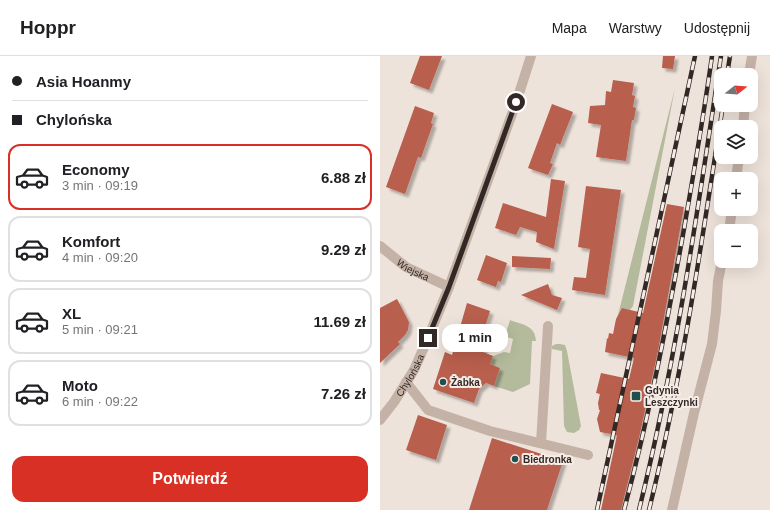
<!DOCTYPE html>
<html lang="pl">
<meta charset="utf-8">
<style>
:root{--surface:#fff;--page:#f6f6f6;--text:#202124;--muted:#757577;--line:#e0e0e0;--accent:#d93025}
body{margin:0;font-family:Helvetica,sans-serif;background:var(--page);color:var(--text);height:100vh;display:flex;flex-direction:column;font-size:15px;white-space:nowrap}
*{box-sizing:border-box;margin:0}
p{font-size:13px;color:var(--muted)}
.icon{flex:none;width:22px;height:22px;fill:none;stroke:currentColor;stroke-width:2;stroke-linecap:round;stroke-linejoin:round}
.map{position:relative;flex:1;overflow:hidden}
.panel{display:flex;flex-direction:column;background:var(--surface);width:380px}
.panel>*{flex:none}
.banner{display:grid;align-content:center;height:88px;padding:0 12px;background:var(--surface)}
.needle{width:26px;rotate:73deg}
.tools{position:absolute;left:334px;top:12px;display:grid;gap:8px}
.tools a{display:grid;place-items:center;width:44px;height:44px;border-radius:8px;background:var(--surface);box-shadow:0 4px 16px #0002;font-size:20px}
.end{position:absolute;width:18px;height:18px;margin:-9px;border:5px solid #322927;background:#fff;box-shadow:0 0 0 2px #fff}
.from{border-radius:50%}
.bubble{position:absolute;height:28px;border-radius:12px;background:var(--surface);box-shadow:0 4px 16px #0002;font-size:13px;font-weight:600;line-height:28px;text-align:center}
.banner b{display:flex;align-items:center;gap:14px;height:38px;font-size:15px}
.banner b+b{border-top:1px solid var(--line)}
.banner i{width:10px;height:10px;background:var(--text)}
ul{padding:0;list-style:none}
li{display:flex;align-items:center;gap:12px;height:66px;margin:0 8px 6px;padding:0 4px;border:2px solid var(--line);border-radius:12px}
li div{flex:1}
li b{display:block;font-size:15px}
li em{font-style:normal;font-weight:600}
li.current{border-color:var(--accent)}
li>.icon{width:36px;height:36px;stroke-width:1.5}
.button{display:flex;gap:8px;margin-top:auto;padding:8px 12px}
.button a{flex:1;height:46px;border-radius:12px;background:var(--accent);color:#fff;font-size:16px;font-weight:600;line-height:46px;text-align:center}
header{display:flex;align-items:center;gap:24px;box-sizing:border-box;height:56px;padding:0 20px;background:var(--surface);border-bottom:1px solid var(--line)}
header strong{font-size:19px}
nav{display:flex;gap:22px;margin-inline-start:auto;font-size:14px}
main{display:flex;flex:1;min-height:0}
.map>svg:first-child{display:block}
.green{fill:#b4bb9c}
.building{fill:#b95e4d;filter:url(#shadow)}
.lines{fill:none;stroke-linecap:round;stroke-linejoin:round}
.minor{stroke:#c5b2a7;stroke-width:10}
.rail-casing{stroke:#322927;stroke-width:4.5}
.rail{stroke:#f7ede6;stroke-width:3;stroke-dasharray:9;stroke-linecap:butt}
.route{stroke:#322927;stroke-width:5}
.poi-dot{fill:#214f4e;stroke:#f7ede6;stroke-width:1.5}
.labels{text-anchor:middle;stroke-width:4;stroke-linejoin:round;paint-order:stroke}
.street-label{font-size:10px;fill:#322927;stroke:#f7ede6}
.poi-label{font-size:10px;font-weight:bold;fill:#322927;stroke:#f7ede6;text-anchor:start}
</style>
<header>
<strong>Hoppr</strong>
<nav><a>Mapa</a><a>Warstwy</a><a>Udostępnij</a></nav>
</header>
<main>
<section class="panel">
<div class="banner">
<b><i class="from"></i>Asia Hoanmy</b>
<b><i></i>Chylońska</b>
</div>
<ul>
<li class="current"><svg class="icon" aria-label="car" viewBox="0 0 24 24"><path d="M5 17H2v-5l4-1 3-4h7l3 4 3 1v5h-3M9 17h6M6 11h13"/><circle cx="7" cy="17" r="2"/><circle cx="17" cy="17" r="2"/></svg><div><b>Economy</b><p>3 min · 09:19</p></div><em>6.88 zł</em></li>
<li><svg class="icon" aria-label="car" viewBox="0 0 24 24"><path d="M5 17H2v-5l4-1 3-4h7l3 4 3 1v5h-3M9 17h6M6 11h13"/><circle cx="7" cy="17" r="2"/><circle cx="17" cy="17" r="2"/></svg><div><b>Komfort</b><p>4 min · 09:20</p></div><em>9.29 zł</em></li>
<li><svg class="icon" aria-label="car" viewBox="0 0 24 24"><path d="M5 17H2v-5l4-1 3-4h7l3 4 3 1v5h-3M9 17h6M6 11h13"/><circle cx="7" cy="17" r="2"/><circle cx="17" cy="17" r="2"/></svg><div><b>XL</b><p>5 min · 09:21</p></div><em>11.69 zł</em></li>
<li><svg class="icon" aria-label="car" viewBox="0 0 24 24"><path d="M5 17H2v-5l4-1 3-4h7l3 4 3 1v5h-3M9 17h6M6 11h13"/><circle cx="7" cy="17" r="2"/><circle cx="17" cy="17" r="2"/></svg><div><b>Moto</b><p>6 min · 09:22</p></div><em>7.26 zł</em></li>
</ul>
<div class="button"><a>Potwierdź</a></div>
</section>
<div class="map">
<svg width="390" height="454" viewBox="0 0 390 454">
<defs>
<filter id="shadow"><feDropShadow dx="3.5" dy="3.5" stdDeviation="1" flood-color="#0004"/></filter>
</defs>
<rect width="100%" height="100%" fill="#eee3da"/>
<!-- green -->
<path class="green" d="M 295,32 L 253,250 L 250,254 L 242,252 L 237,263 Z
M 130,264 C 143,269 155,269 156,285 L 152,285 L 150,328 L 133,336 L 114,330 L 120,312 L 110,308 L 113,300 L 124,296 L 130,297 L 133,283 L 125,280 Z
M 176,288 L 180,288 L 185,289 L 187,295 L 201,370 L 199,374 L 194,377 L 187,376 L 184,370 L 182,295 L 172,293 L 172,290 Z"/>
<!-- building -->
<path class="building" d="M 40,0 L 62,0 L 49,34 L 30,27 Z
M 283,0 L 295,0 L 293,13 L 282,12 Z
M 233,24 L 254,27 L 252,39 L 255,40 L 253,51 L 256,52 L 254,64 L 252,64 L 246,105 L 216,101 L 221,69 L 208,67 L 210,50 L 225,49 L 226,35 L 231,36 Z
M 172,48 L 193,56 L 180,89 L 177,87 L 170,107 L 173,108 L 168,119 L 148,112 Z
M 35,50 L 54,57 L 51,67 L 53,68 L 41,102 L 38,101 L 25,138 L 6,131 Z
M 171,123 L 185,125 L 174,193 L 156,186 L 157,176 L 140,171 L 136,179 L 115,172 L 123,147 L 166,161 Z
M 206,130 L 241,134 L 225,239 L 192,234 L 194,221 L 206,222 L 210,193 L 198,191 Z
M 287,148 L 304,151 L 278,295 L 259,382 L 241,454 L 221,454 L 237,379 L 220,376 L 217,363 L 220,354 L 219,354 L 218,347 L 220,338 L 216,337 L 221,317 L 249,323 L 254,302 L 225,296 L 227,282 L 228,283 L 229,277 L 233,278 L 236,263 L 242,252 L 263,257 Z
M 106,199 L 127,207 L 121,226 L 118,225 L 116,231 L 97,224 Z
M 132,200 L 171,202 L 170,213 L 132,211 Z
M 168,228 L 172,239 L 182,242 L 177,254 L 141,239 Z
M 17,243 L 29,266 L 28,274 L 25,279 L 18,286 L 20,288 L 0,307 L 0,252 Z
M 87,247 L 110,255 L 100,287 L 105,289 L 103,296 L 113,300 L 110,308 L 120,312 L 114,330 L 106,327 L 99,333 L 94,347 L 53,333 L 65,296 L 72,299 Z
M 38,359 L 67,369 L 56,404 L 26,394 Z
M 112,382 L 183,405 L 167,454 L 89,454 Z"/>
<g class="lines">
<!-- minor -->
<g class="minor">
<path d="M 369,19 L 372,0"/>
<path d="M 363,71 L 365,49"/>
<path d="M 356,123 L 359,101"/>
<path d="M 349,175 L 352,153"/>
<path id="s1" d="M 0,190 L 26,211 L 69,231"/>
<path d="M 26,326 L 48,354 L 110,375 L 208,399"/>
<path id="s2" d="M 0,364 L 14,346 L 34,314 L 48,282 L 69,231 L 136,47 L 151,0"/>
<path d="M 161,387 L 168,270"/>
<path d="M 292,454 L 314,357 L 332,288 L 336,255 L 338,225 L 342,205"/>
</g>
<!-- rail casing -->
<g class="rail-casing">
<path id="rail" d="M 347,19 L 350,0
M 217,454 L 315,0
M 244,454 C 269,361 287,267 304,173 C 314,115 324,58 332,0
M 259,454 C 296,305 318,152 341,0
M 269,454 C 302,321 322,185 343,49"/>
</g>
<!-- rail -->
<use href="#rail" class="rail"/>
</g>
<g class="lines">
<!-- route -->
<path class="route" d="M 48,282 L 69,231 L 136,46"/>
</g>
<!-- markers -->
<g class="poi-dot">
<circle cx="63" cy="326" r="4"/>
<rect x="251" y="335" width="10" height="10" rx="2"/>
<circle cx="135" cy="403" r="4"/>
</g>
<g class="labels">
<!-- street labels -->
<g class="street-label">
<text dy="4" stroke="none"><textPath href="#s1" startOffset="41">Wiejska</textPath></text>
<text dy="4" stroke="none"><textPath href="#s2" startOffset="54">Chylońska</textPath></text>
</g>
<!-- poi labels -->
<g class="poi-label">
<text x="71" y="330">Żabka</text>
<text x="265" y="338">Gdynia<tspan x="265" dy="12">Leszczynki</tspan></text>
<text x="143" y="407">Biedronka</text>
</g>
</g>
</svg>
<div class="tools">
<a><svg class="needle" viewBox="-14 -14 28 28"><path d="M0-13l5 13h-10z" fill="#e53935"/><path d="M0 13l5-13h-10z" fill="#757577"/></svg></a>
<a><svg class="icon" aria-label="layers" viewBox="0 0 24 24"><path d="M12 4l9 5-9 5-9-5zM3 14l9 5 9-5"/></svg></a>
<a>+</a>
<a>−</a>
</div>
<i class="end from" style="left:136px;top:46px"></i>
<i class="end" style="left:48px;top:282px"></i>
<div class="bubble" style="left:62px;top:268px;width:66px">1 min</div>
</div>
</main>
